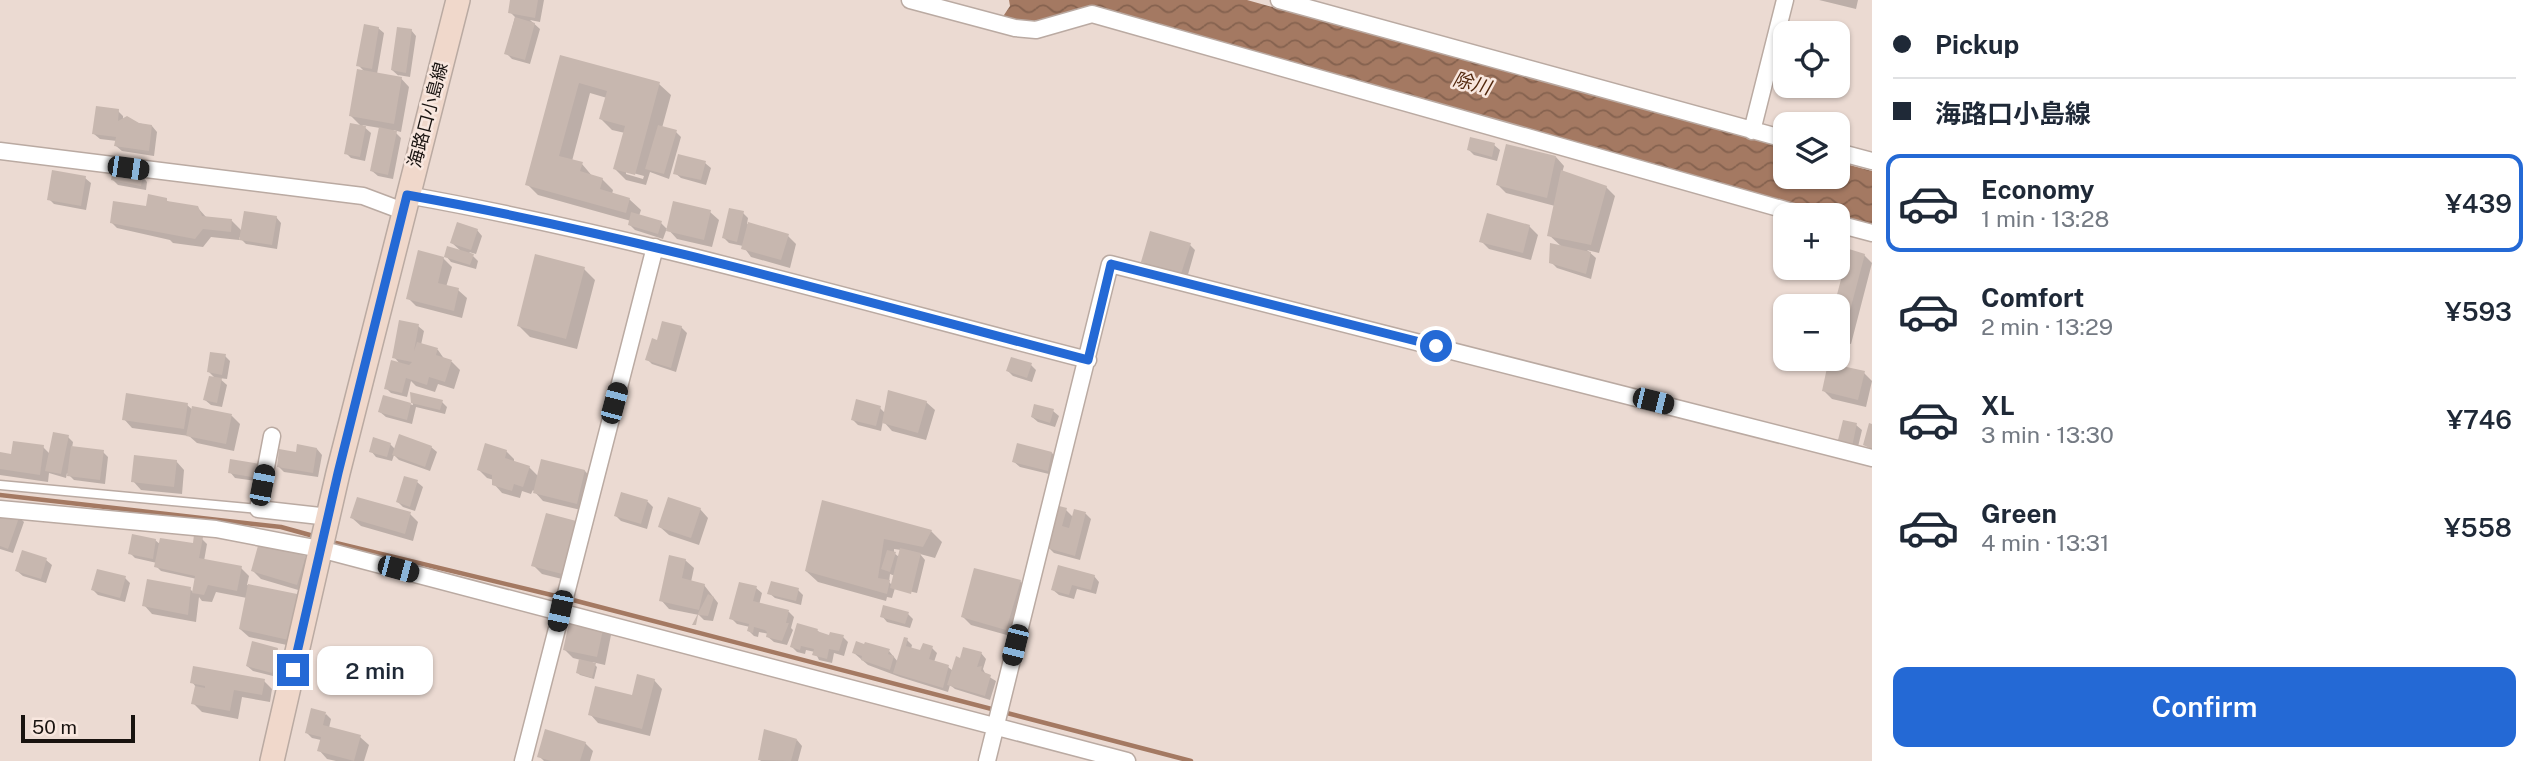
<!DOCTYPE html>
<meta charset="utf-8">
<style>
:root{--surface:#fff;--page:#f2f2f3;--text:#1f2937;--muted:#747a83;--line:#e0e1e3;--accent:#2469d5}
body{margin:0;font-family:"Public Sans","Noto Sans JP",sans-serif;background:var(--page);color:var(--text);height:100vh;display:flex;flex-direction:column;font-size:26px;white-space:nowrap}
*{box-sizing:border-box;margin:0}
p{font-size:23px;color:var(--muted)}
.icon{flex:none;width:38px;height:38px;fill:none;stroke:currentColor;stroke-width:2;stroke-linecap:round;stroke-linejoin:round}
.map{position:relative;flex:1;overflow:hidden}
.panel{display:flex;flex-direction:column;background:var(--surface);width:665px}
.panel>*{flex:none}
.guide{display:grid;align-content:center;height:154px;padding:0 21px;background:var(--surface)}
.buttons{position:absolute;left:1773px;top:21px;display:grid;gap:14px}
.buttons a{display:grid;place-items:center;width:77px;height:77px;border-radius:14px;background:var(--surface);box-shadow:0 2px 5px #0004;font-size:35px}
.scale{position:absolute;left:21px;bottom:18px;width:114px;box-sizing:border-box;padding-left:7px;border:4px solid #181310;border-top:0;font-size:19px;line-height:24px;white-space:nowrap;color:#181310;-webkit-text-stroke:5px #f8e7df;paint-order:stroke}
.end{position:absolute;width:32px;height:32px;margin:-16px;border:9px solid #2469d5;background:#fff;box-shadow:0 0 0 4px #fff}
.from{border-radius:50%}
.bubble{position:absolute;height:49px;border-radius:14px;background:var(--surface);box-shadow:0 2px 5px #0004;font-size:23px;font-weight:600;line-height:49px;text-align:center}
.car{position:absolute;width:21px;height:42px;margin:-21px -10px;border-radius:9px;box-shadow:0 0 5px 2px #0007;background:linear-gradient(#222 24%,#8ab4d8 0 40%,#222 0 76%,#8ab4d8 0 86%,#222 0)}
.guide b{display:flex;align-items:center;gap:24px;height:66px;font-size:26px}
.guide b+b{border-top:2px solid var(--line)}
.guide i{width:18px;height:18px;background:var(--text)}
ul{padding:0;list-style:none}
li{display:flex;align-items:center;gap:21px;height:98px;margin:0 14px 10px;padding:0 7px;border:4px solid transparent;border-radius:14px}
li div{flex:1}
li b{display:block;font-size:26px}
li em{font-style:normal;font-weight:600}
li.current{border-color:var(--accent)}
li>.icon{width:63px;height:63px;stroke-width:1.5}
.action{display:flex;gap:14px;margin-top:auto;padding:14px 21px}
.action a{flex:1;height:80px;border-radius:14px;background:var(--accent);color:#fff;font-size:28px;font-weight:600;line-height:80px;text-align:center}
main{display:flex;flex:1;min-height:0}
.map>svg:first-child{display:block}
.water{fill:url(#water-waves)}
.shadow{fill:#0003;fill-rule:evenodd}
.lines{fill:none;stroke-linecap:round;stroke-linejoin:round}
.stream{stroke:#a47962;stroke-width:4.5}
.building{fill:#c7b7af}
.service-casing{stroke:#baaaa2;stroke-width:11}
.minor-casing{stroke:#baaaa2;stroke-width:19}
.secondary-casing{stroke:#baaaa2;stroke-width:26}
.service{stroke:#fff;stroke-width:8}
.minor{stroke:#fff;stroke-width:16}
.secondary{stroke:#f0d8cb;stroke-width:23}
.route{stroke:#2469d5;stroke-width:9}
.labels{text-anchor:middle;stroke-width:5;stroke-linejoin:round;paint-order:stroke}
.street-label{font-size:18px;fill:#181310;stroke:#f8e7df}
.water-label{font-size:19px;font-style:italic;fill:#53280d;stroke:#f8e7df}
</style>
<main>
<div class="map">
<svg width="1872" height="761" viewBox="0 0 1872 761">
<defs>
<pattern id="water-waves" width="16" height="10" patternUnits="userSpaceOnUse" patternTransform="scale(1.75)"><rect width="16" height="10" fill="#a47962"/><path d="M0 5q4-4 8 0t8 0" fill="none" stroke="#85624f"/></pattern>
</defs>
<rect width="100%" height="100%" fill="#ebdad2"/>
<!-- water -->
<path class="water" d="M 1009,0 L 1247,0 L 1785,148 L 1785,177 L 1838,177 L 1838,162 L 1872,171 L 1872,227 L 1838,217 L 1838,215 L 1830,215 L 1094,7 C 1079,7 1071,16 1057,20 C 1038,26 1021,22 1002,18 L 1010,6 Z"/>
<!-- shadow -->
<path class="shadow" d="M 512,0 L 544,0 L 540,22 L 530,20 L 540,29 L 530,64 L 512,59 L 506,53 L 515,17 L 510,12 Z
M 1819,0 L 1858,0 L 1856,9 Z
M 378,28 L 384,33 L 377,74 L 401,78 L 392,70 L 411,30 L 416,36 L 410,77 L 398,75 L 409,87 L 401,132 L 393,130 L 401,138 L 393,179 L 378,176 L 372,171 L 380,128 L 362,125 L 371,133 L 365,161 L 351,158 L 346,153 L 362,127 L 351,116 L 365,72 L 358,65 Z
M 562,57 L 659,84 L 671,95 L 662,128 L 676,132 L 681,137 L 669,179 L 650,172 L 646,185 L 626,180 L 615,169 L 625,133 L 612,130 L 601,119 L 607,98 L 590,93 L 572,161 L 582,164 L 593,177 L 602,179 L 613,190 L 612,194 L 629,199 L 641,210 L 639,216 L 661,223 L 668,230 L 710,212 L 719,220 L 712,247 L 677,239 L 667,228 L 663,239 L 635,230 L 630,225 L 631,221 L 538,195 L 527,184 ZM 626,171 L 644,176 L 643,179 L 626,174 Z
M 118,111 L 123,116 L 123,120 L 152,126 L 157,132 L 154,156 L 122,151 L 116,146 L 117,141 L 100,139 L 94,134 Z
M 1494,145 L 1500,150 L 1497,161 L 1474,155 L 1469,150 Z
M 1556,157 L 1564,166 L 1562,173 L 1606,187 L 1615,196 L 1599,253 L 1587,250 L 1596,258 L 1591,279 L 1557,268 L 1551,262 L 1562,247 L 1549,235 L 1555,206 L 1506,193 L 1498,185 Z
M 705,163 L 711,168 L 706,185 L 681,178 L 675,173 Z
M 142,176 L 147,182 L 146,190 L 118,185 L 113,180 Z
M 85,178 L 91,183 L 86,210 L 54,204 L 49,199 Z
M 166,200 L 170,203 L 197,207 L 207,218 L 232,221 L 242,231 L 276,217 L 281,223 L 277,249 L 246,244 L 239,237 L 239,240 L 211,237 L 203,247 L 173,243 L 170,240 L 117,228 L 112,223 Z
M 743,213 L 748,218 L 747,224 L 788,236 L 796,244 L 790,268 L 751,257 L 743,246 L 729,243 L 724,238 Z
M 1529,226 L 1538,235 L 1531,260 L 1489,249 L 1481,241 Z
M 477,230 L 482,236 L 476,254 L 469,252 L 478,261 L 476,269 L 451,262 L 446,256 L 462,252 L 452,243 Z
M 1190,245 L 1195,250 L 1187,278 L 1148,267 L 1143,261 Z
M 1850,251 L 1864,255 L 1872,263 L 1851,344 L 1838,341 L 1838,306 L 1835,306 Z
M 443,258 L 452,267 L 446,287 L 458,290 L 467,298 L 462,318 L 416,306 L 408,298 Z
M 584,269 L 595,280 L 577,349 L 530,337 L 519,326 Z
M 418,326 L 424,331 L 421,345 L 438,350 L 445,360 L 452,362 L 460,370 L 454,389 L 438,384 L 435,392 L 416,386 L 411,381 L 407,397 L 391,393 L 386,388 L 401,365 L 394,357 Z
M 681,327 L 687,333 L 676,372 L 652,364 L 647,359 L 658,343 Z
M 225,356 L 230,361 L 227,379 L 219,378 L 227,385 L 222,407 L 211,405 L 205,400 L 216,379 L 209,372 Z
M 1031,365 L 1036,370 L 1032,382 L 1013,376 L 1008,371 Z
M 1864,373 L 1872,381 L 1866,407 L 1832,399 L 1824,391 Z
M 412,394 L 442,402 L 447,407 L 445,414 L 416,407 L 412,424 L 386,417 L 380,412 L 384,397 L 413,405 Z
M 926,402 L 935,410 L 926,440 L 892,431 L 883,421 L 881,431 L 858,425 L 853,420 L 880,408 L 886,414 Z
M 187,405 L 193,410 L 232,416 L 240,424 L 234,451 L 197,443 L 189,436 L 132,428 L 124,419 Z
M 1053,411 L 1059,416 L 1055,427 L 1038,422 L 1032,417 Z
M 1856,425 L 1862,430 L 1857,451 L 1845,449 Z
M 68,437 L 73,442 L 72,448 L 103,452 L 108,457 L 105,484 L 74,480 L 67,473 L 66,478 L 49,473 L 48,482 L 0,475 L 0,454 L 13,456 L 43,447 L 50,454 Z
M 390,444 L 396,450 L 431,447 L 437,452 L 430,471 L 399,460 L 394,455 L 392,461 L 376,457 L 371,451 Z
M 317,449 L 322,455 L 318,477 L 284,472 L 278,466 L 297,454 Z
M 506,451 L 514,459 L 514,463 L 529,467 L 539,477 L 585,471 L 593,480 L 585,511 L 543,501 L 533,490 L 531,494 L 522,491 L 520,498 L 502,493 L 494,484 L 494,480 L 487,478 L 479,470 Z
M 1052,453 L 1057,458 L 1053,475 L 1020,467 L 1014,462 Z
M 176,461 L 184,470 L 182,494 L 141,490 L 133,481 Z
M 259,466 L 263,482 L 235,478 L 230,472 Z
M 405,478 L 417,482 L 423,487 L 415,511 L 403,507 L 398,502 Z
M 622,494 L 648,502 L 653,507 L 647,529 L 621,521 L 616,516 Z
M 823,502 L 931,531 L 942,542 L 935,558 L 920,554 L 925,560 L 917,593 L 895,588 L 892,598 L 887,597 L 886,601 L 818,582 L 806,571 ZM 894,549 L 901,550 L 899,557 L 894,553 ZM 890,574 L 895,576 L 892,585 L 889,582 Z
M 700,509 L 708,518 L 699,545 L 669,535 L 660,527 Z
M 1066,510 L 1074,518 L 1076,511 L 1086,514 L 1091,519 L 1080,560 L 1054,553 L 1049,548 Z
M 410,514 L 418,522 L 413,541 L 361,526 L 352,518 Z
M 0,515 L 19,517 L 24,522 L 13,553 L 0,549 Z
M 547,515 L 574,582 L 542,574 L 533,565 Z
M 202,539 L 207,544 L 204,561 L 241,568 L 249,576 L 247,585 L 301,597 L 301,648 L 249,637 L 240,629 L 247,598 L 216,592 L 212,602 L 202,601 L 199,597 L 196,622 L 152,614 L 144,605 L 190,589 L 194,593 L 197,579 L 161,571 L 156,566 L 157,563 L 135,558 L 130,553 L 155,540 L 161,545 L 194,545 Z
M 305,558 L 313,566 L 305,592 L 261,579 L 253,571 Z
M 46,560 L 52,565 L 46,583 L 23,576 L 17,571 Z
M 685,560 L 694,568 L 691,582 L 704,585 L 718,603 L 713,621 L 704,620 L 699,615 L 669,609 L 661,600 Z
M 1094,576 L 1099,582 L 1096,594 L 1077,589 L 1074,599 L 1059,595 L 1053,590 Z
M 125,578 L 130,583 L 125,602 L 98,595 L 93,590 Z
M 1020,581 L 1028,590 L 1014,637 L 971,625 L 963,617 Z
M 756,588 L 762,593 L 759,605 L 789,612 L 794,617 L 791,628 L 793,630 L 787,645 L 774,642 L 768,637 L 769,634 L 759,632 L 758,637 L 754,636 L 749,631 L 750,627 L 737,624 L 731,618 Z
M 798,590 L 803,595 L 801,605 L 775,598 L 769,593 Z
M 908,614 L 913,619 L 910,628 L 887,622 L 882,616 Z
M 603,627 L 611,635 L 605,665 L 592,662 L 597,667 L 594,679 L 580,675 L 578,673 L 581,660 L 573,658 L 565,650 Z
M 817,630 L 822,635 L 831,637 L 843,637 L 848,642 L 844,656 L 834,653 L 832,663 L 819,660 L 815,652 L 806,650 L 805,654 L 797,652 L 792,647 Z
M 907,640 L 912,645 L 911,649 L 922,652 L 932,648 L 937,653 L 934,662 L 948,667 L 953,671 L 961,660 L 981,653 L 986,659 L 983,669 L 986,675 L 996,681 L 990,700 L 955,689 L 950,685 L 948,692 L 900,677 L 868,665 L 854,653 L 889,651 L 898,662 Z
M 277,649 L 283,655 L 277,677 L 253,671 L 247,666 Z
M 654,680 L 662,689 L 650,736 L 598,723 L 590,714 L 633,698 Z
M 264,681 L 272,689 L 270,702 L 242,697 L 238,719 L 202,712 L 193,703 L 196,687 L 192,682 Z
M 326,714 L 331,719 L 329,728 L 360,737 L 369,745 L 364,761 L 336,761 L 327,759 L 319,750 L 321,740 L 312,738 L 307,733 Z
M 797,740 L 802,746 L 798,761 L 761,761 L 759,759 Z
M 585,743 L 593,751 L 590,761 L 544,761 L 539,756 Z"/>
<g class="lines">
<!-- stream -->
<path class="stream" d="M 0,495 L 281,527 L 310,535
M 336,543 L 560,597
M 569,599 L 1191,761"/>
</g>
<!-- building -->
<path class="building" d="M 510,0 L 538,0 L 535,18 L 508,13 Z
M 515,17 L 535,23 L 525,60 L 504,54 Z
M 364,24 L 379,27 L 372,69 L 356,66 Z
M 397,27 L 412,29 L 406,73 L 391,70 Z
M 560,55 L 660,82 L 635,175 L 613,169 L 625,126 L 599,119 L 607,91 L 579,83 L 559,156 L 583,162 L 580,171 L 603,178 L 600,189 L 630,198 L 626,213 L 525,185 Z
M 357,69 L 402,77 L 394,124 L 349,116 Z
M 96,106 L 119,109 L 118,121 L 127,116 L 139,123 L 152,125 L 149,151 L 114,146 L 116,137 L 92,134 Z
M 350,123 L 366,126 L 360,157 L 344,154 Z
M 658,125 L 677,130 L 664,174 L 645,169 Z
M 379,127 L 397,131 L 388,175 L 370,171 Z
M 1470,137 L 1495,143 L 1492,157 L 1467,150 Z
M 1506,144 L 1556,156 L 1547,198 L 1496,185 Z
M 678,154 L 706,161 L 701,180 L 673,174 Z
M 52,170 L 86,176 L 81,206 L 47,200 Z
M 113,170 L 143,175 L 141,186 L 111,180 Z
M 1561,170 L 1607,186 L 1591,245 L 1547,236 Z
M 148,194 L 167,198 L 167,201 L 198,206 L 202,216 L 232,219 L 231,232 L 203,229 L 195,239 L 110,223 L 113,201 L 146,206 Z
M 673,201 L 711,210 L 704,240 L 666,231 Z
M 729,208 L 744,211 L 737,242 L 722,238 Z
M 244,211 L 277,216 L 272,245 L 239,240 Z
M 631,212 L 662,221 L 658,234 L 628,225 Z
M 1487,213 L 1530,225 L 1523,253 L 1479,242 Z
M 457,222 L 478,229 L 471,250 L 450,243 Z
M 748,222 L 789,234 L 781,260 L 741,249 Z
M 1150,231 L 1191,243 L 1181,274 L 1141,262 Z
M 1550,243 L 1591,252 L 1586,274 L 1549,263 Z
M 447,246 L 474,254 L 470,265 L 444,257 L 438,283 L 459,288 L 454,311 L 406,299 L 418,250 L 444,257 Z
M 1849,249 L 1865,254 L 1843,337 L 1838,336 L 1838,306 L 1834,306 Z
M 535,254 L 585,267 L 566,339 L 517,326 Z
M 399,320 L 419,324 L 414,351 L 417,342 L 438,348 L 436,355 L 452,360 L 445,382 L 429,377 L 427,385 L 406,378 L 402,393 L 384,389 L 391,360 L 409,365 L 412,362 L 392,358 Z
M 662,321 L 682,326 L 671,368 L 645,360 L 652,338 L 657,340 Z
M 210,352 L 226,354 L 222,375 L 207,372 Z
M 1011,357 L 1032,363 L 1027,378 L 1006,371 Z
M 1828,363 L 1865,371 L 1858,400 L 1822,391 Z
M 209,376 L 222,378 L 217,403 L 203,400 Z
M 888,390 L 927,401 L 918,433 L 882,423 Z
M 410,392 L 443,400 L 440,410 L 411,403 Z
M 126,393 L 188,403 L 184,429 L 122,420 Z
M 383,395 L 411,403 L 407,420 L 378,412 Z
M 856,399 L 881,406 L 876,426 L 851,420 Z
M 1034,404 L 1054,409 L 1050,423 L 1031,417 Z
M 192,406 L 232,414 L 226,444 L 186,436 Z
M 1843,420 L 1857,423 L 1852,447 L 1837,444 Z
M 1869,423 L 1872,424 L 1872,449 L 1863,445 Z
M 53,432 L 69,435 L 61,474 L 45,471 Z
M 399,434 L 432,446 L 425,467 L 392,455 Z
M 373,437 L 391,443 L 387,457 L 369,452 Z
M 13,441 L 44,445 L 40,475 L 0,469 L 0,452 L 11,454 Z
M 485,443 L 507,450 L 505,458 L 530,466 L 523,487 L 514,484 L 512,491 L 492,485 L 492,475 L 477,470 Z
M 1017,443 L 1052,452 L 1048,471 L 1012,462 Z
M 297,444 L 317,448 L 313,473 L 277,467 L 279,449 L 296,452 Z
M 71,446 L 104,450 L 100,480 L 67,476 Z
M 134,455 L 177,460 L 174,487 L 131,482 Z
M 230,459 L 260,464 L 258,478 L 228,473 Z
M 541,459 L 585,470 L 577,504 L 533,493 Z
M 404,476 L 418,480 L 410,507 L 396,502 Z
M 621,492 L 648,500 L 641,524 L 614,516 Z
M 357,497 L 411,512 L 405,534 L 350,518 Z
M 668,497 L 701,508 L 691,538 L 658,527 Z
M 822,500 L 932,530 L 923,547 L 884,539 L 878,578 L 890,580 L 887,594 L 805,571 Z
M 1059,506 L 1067,508 L 1062,526 L 1069,528 L 1074,509 L 1086,512 L 1075,556 L 1047,548 Z
M 0,513 L 20,515 L 8,549 L 0,546 Z
M 546,513 L 580,522 L 566,575 L 531,566 Z
M 132,534 L 156,539 L 153,559 L 128,554 Z
M 194,535 L 203,537 L 199,558 L 242,566 L 237,591 L 208,585 L 204,595 L 192,593 L 195,576 L 154,567 L 160,538 L 193,543 Z
M 259,542 L 306,556 L 297,585 L 251,571 Z
M 900,548 L 921,553 L 911,594 L 890,588 Z
M 22,550 L 47,558 L 41,579 L 15,571 Z
M 887,550 L 896,552 L 890,572 L 881,569 Z
M 669,555 L 686,559 L 682,578 L 705,584 L 699,610 L 659,601 Z
M 1058,565 L 1095,575 L 1091,590 L 1072,585 L 1069,595 L 1051,590 Z
M 974,568 L 1021,580 L 1006,630 L 961,617 Z
M 97,569 L 126,576 L 120,598 L 91,590 Z
M 147,579 L 191,587 L 188,615 L 142,606 Z
M 771,581 L 799,588 L 796,601 L 767,594 Z
M 739,582 L 757,586 L 753,601 L 789,610 L 786,623 L 789,623 L 782,641 L 766,637 L 767,632 L 765,630 L 754,627 L 753,633 L 747,631 L 749,624 L 729,619 Z
M 248,584 L 302,595 L 293,641 L 239,629 Z
M 708,594 L 714,597 L 708,616 L 698,615 L 696,625 L 692,625 Z
M 883,605 L 909,612 L 905,624 L 880,617 Z
M 570,618 L 604,625 L 597,657 L 563,650 Z
M 797,623 L 818,629 L 817,631 L 829,635 L 830,632 L 844,635 L 839,651 L 829,649 L 827,659 L 812,655 L 814,649 L 801,646 L 800,650 L 790,647 Z
M 904,637 L 908,638 L 906,646 L 920,650 L 923,643 L 933,646 L 929,659 L 949,665 L 943,688 L 893,673 Z
M 252,641 L 278,648 L 272,673 L 246,666 Z
M 856,641 L 864,644 L 865,642 L 890,649 L 888,654 L 894,656 L 890,670 L 861,660 L 862,656 L 852,653 Z
M 963,647 L 982,652 L 977,667 L 982,666 L 981,671 L 991,675 L 985,696 L 947,685 L 956,656 L 960,658 Z
M 579,659 L 596,663 L 592,678 L 576,673 Z
M 193,666 L 265,679 L 262,695 L 234,690 L 230,711 L 191,704 L 195,686 L 205,688 L 205,686 L 190,683 Z
M 637,674 L 655,679 L 642,729 L 588,715 L 595,686 L 632,695 Z
M 311,708 L 326,712 L 323,725 L 361,735 L 354,761 L 317,751 L 321,737 L 305,733 Z
M 545,729 L 586,742 L 580,761 L 551,761 L 537,757 Z
M 764,729 L 797,739 L 791,761 L 758,760 Z"/>
<g class="lines">
<!-- service casing -->
<g class="service-casing">
<path id="service" d="M 0,485 L 258,509"/>
</g>
<!-- minor casing -->
<g class="minor-casing">
<path id="minor" d="M 910,0 L 1015,28 L 1036,30 L 1092,14 L 1803,215
M 1279,0 L 1785,139
M 1752,131 L 1785,0
M 0,151 L 363,196 L 403,211
M 1838,152 L 1872,161
M 407,195 C 637,236 862,302 1088,360
M 1838,224 L 1872,233
M 272,436 L 258,509 L 329,517
M 0,509 L 216,529 L 320,549 L 1127,761
M 523,761 L 655,247
M 987,761 L 1110,264 L 1872,458"/>
</g>
<!-- secondary casing -->
<g class="secondary-casing">
<path id="secondary" d="M 272,761 L 338,473 L 458,0"/>
</g>
<!-- service -->
<use href="#service" class="service"/>
<!-- minor -->
<use href="#minor" class="minor"/>
<!-- secondary -->
<use href="#secondary" class="secondary"/>
</g>
<g class="lines">
<!-- route -->
<path class="route" d="M 293,670 L 338,473 L 407,195 C 637,236 863,301 1088,360 L 1111,264 L 1436,346"/>
</g>
<g class="labels">
<!-- street labels -->
<g class="street-label">
<text transform="translate(428 115) rotate(-75)" y="6">海路口小島線</text>
</g>
<!-- water labels -->
<g class="water-label">
<text transform="translate(1472 83) rotate(15)" y="7">除川</text>
</g>
</g>
</svg>
<div class="buttons">
<a><svg class="icon" aria-label="locate" viewBox="0 0 24 24"><circle cx="12" cy="12" r="6"/><path d="M12 2v4M12 18v4M2 12h4M18 12h4"/></svg></a>
<a><svg class="icon" aria-label="layers" viewBox="0 0 24 24"><path d="M12 4l9 5-9 5-9-5zM3 14l9 5 9-5"/></svg></a>
<a>+</a>
<a>−</a>
</div>
<div class="scale">50 m</div>
<i class="end from" style="left:1436px;top:346px"></i>
<i class="end" style="left:293px;top:670px"></i>
<div class="bubble" style="left:317px;top:646px;width:116px">2 min</div>
<i class="car" style="left:128px;top:168px;rotate:98deg"></i>
<i class="car" style="left:1653px;top:401px;rotate:104deg"></i>
<i class="car" style="left:614px;top:403px;rotate:15deg"></i>
<i class="car" style="left:262px;top:485px;rotate:11deg"></i>
<i class="car" style="left:398px;top:569px;rotate:105deg"></i>
<i class="car" style="left:560px;top:611px;rotate:192deg"></i>
<i class="car" style="left:1015px;top:645px;rotate:194deg"></i>
</div>
<section class="panel">
<div class="guide">
<b><i class="from"></i>Pickup</b>
<b><i></i>海路口小島線</b>
</div>
<ul>
<li class="current"><svg class="icon" aria-label="car" viewBox="0 0 24 24"><path d="M5 17H2v-5l4-1 3-4h7l3 4 3 1v5h-3M9 17h6M6 11h13"/><circle cx="7" cy="17" r="2"/><circle cx="17" cy="17" r="2"/></svg><div><b>Economy</b><p>1 min · 13:28</p></div><em>¥439</em></li>
<li><svg class="icon" aria-label="car" viewBox="0 0 24 24"><path d="M5 17H2v-5l4-1 3-4h7l3 4 3 1v5h-3M9 17h6M6 11h13"/><circle cx="7" cy="17" r="2"/><circle cx="17" cy="17" r="2"/></svg><div><b>Comfort</b><p>2 min · 13:29</p></div><em>¥593</em></li>
<li><svg class="icon" aria-label="car" viewBox="0 0 24 24"><path d="M5 17H2v-5l4-1 3-4h7l3 4 3 1v5h-3M9 17h6M6 11h13"/><circle cx="7" cy="17" r="2"/><circle cx="17" cy="17" r="2"/></svg><div><b>XL</b><p>3 min · 13:30</p></div><em>¥746</em></li>
<li><svg class="icon" aria-label="car" viewBox="0 0 24 24"><path d="M5 17H2v-5l4-1 3-4h7l3 4 3 1v5h-3M9 17h6M6 11h13"/><circle cx="7" cy="17" r="2"/><circle cx="17" cy="17" r="2"/></svg><div><b>Green</b><p>4 min · 13:31</p></div><em>¥558</em></li>
</ul>
<div class="action"><a>Confirm</a></div>
</section>
</main>
